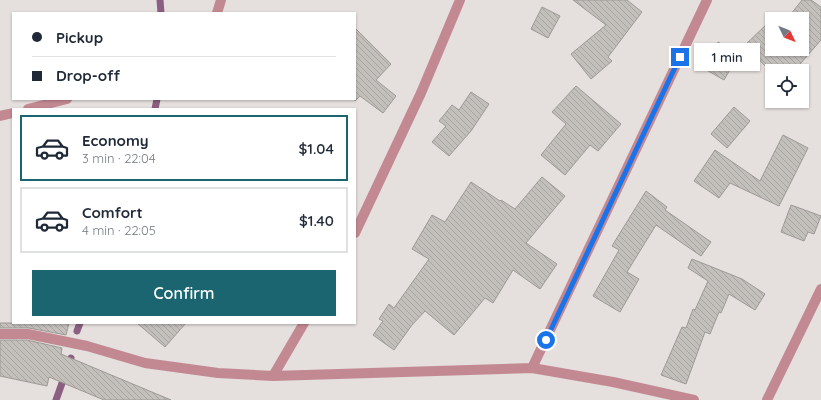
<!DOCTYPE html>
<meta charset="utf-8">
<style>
:root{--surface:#fff;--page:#f6f6f7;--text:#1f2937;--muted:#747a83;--line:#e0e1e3;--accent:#1a656f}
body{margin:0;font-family:Quicksand,sans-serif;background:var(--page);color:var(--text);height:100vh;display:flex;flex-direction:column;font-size:15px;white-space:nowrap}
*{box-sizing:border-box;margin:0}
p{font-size:13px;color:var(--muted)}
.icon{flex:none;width:22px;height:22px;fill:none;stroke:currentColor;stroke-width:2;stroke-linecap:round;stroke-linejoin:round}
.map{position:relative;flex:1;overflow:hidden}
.side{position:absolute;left:12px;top:108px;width:344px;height:216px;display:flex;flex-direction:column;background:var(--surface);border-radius:0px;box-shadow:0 1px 3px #0004}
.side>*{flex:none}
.hud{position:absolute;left:12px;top:12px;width:344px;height:88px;border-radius:0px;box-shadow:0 1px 3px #0004;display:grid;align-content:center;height:88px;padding:0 20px;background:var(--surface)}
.needle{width:26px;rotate:133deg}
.fabs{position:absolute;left:765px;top:12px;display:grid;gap:8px}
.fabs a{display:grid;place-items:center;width:44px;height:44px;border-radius:0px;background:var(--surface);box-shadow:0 1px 3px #0004;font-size:20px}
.end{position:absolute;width:18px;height:18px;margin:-9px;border:5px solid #1a73e8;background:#fff;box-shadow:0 0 0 2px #fff}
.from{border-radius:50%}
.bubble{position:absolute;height:28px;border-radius:0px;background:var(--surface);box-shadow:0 1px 3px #0004;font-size:13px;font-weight:600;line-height:28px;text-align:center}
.hud b{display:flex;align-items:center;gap:14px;height:38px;font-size:15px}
.hud b+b{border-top:1px solid var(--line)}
.hud i{width:10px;height:10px;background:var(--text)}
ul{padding:7px 0 0;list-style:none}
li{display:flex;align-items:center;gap:12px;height:66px;margin:0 8px 6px;padding:0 12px;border:2px solid var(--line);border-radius:0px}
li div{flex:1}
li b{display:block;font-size:15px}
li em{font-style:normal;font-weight:600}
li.active{border-color:var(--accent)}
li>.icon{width:36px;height:36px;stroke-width:1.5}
.button{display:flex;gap:8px;margin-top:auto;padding:8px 20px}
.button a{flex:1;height:46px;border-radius:0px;background:var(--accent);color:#fff;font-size:16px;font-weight:600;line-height:46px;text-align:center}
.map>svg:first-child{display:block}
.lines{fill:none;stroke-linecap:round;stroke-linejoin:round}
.stream{stroke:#8a5f81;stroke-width:7}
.building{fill:url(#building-back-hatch);stroke:#9d9995}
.minor{stroke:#c38993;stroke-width:10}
.route{stroke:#1a73e8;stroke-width:5}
</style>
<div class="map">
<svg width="821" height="400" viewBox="0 0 821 400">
<defs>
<pattern id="building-back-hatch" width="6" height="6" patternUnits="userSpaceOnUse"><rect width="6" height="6" fill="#c3bfbb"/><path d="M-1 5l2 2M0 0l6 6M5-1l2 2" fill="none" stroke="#a8a4a1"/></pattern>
</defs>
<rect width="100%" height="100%" fill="#e5dfdd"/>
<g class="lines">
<!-- stream -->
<path class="stream" d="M 160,0 L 161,13
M 155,109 L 157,99
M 77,331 L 80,323
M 56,400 L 71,358"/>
</g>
<!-- building -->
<path class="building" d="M 573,0 L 627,0 L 642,12 L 608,57 L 612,61 L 591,79 L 571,54 L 606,25 Z
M 802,0 L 811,0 L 821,7 L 821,40 L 794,71 L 770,71 L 745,45 L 770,21 L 772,23 L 772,49 L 802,49 L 802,19 L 787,19 Z
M 542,7 L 560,16 L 548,38 L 531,29 Z
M 355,28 L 391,64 L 376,80 L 396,96 L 383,113 L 360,96 L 355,101 Z
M 718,42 L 739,54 L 724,80 L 703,68 Z
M 576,86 L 621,124 L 598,151 L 590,145 L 565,175 L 541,155 L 566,124 L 552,112 Z
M 471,92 L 489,104 L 471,131 L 449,156 L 432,142 L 446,126 L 439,121 L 452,105 L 459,110 Z
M 734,107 L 750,121 L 727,148 L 711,134 Z
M 783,135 L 808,148 L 779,206 L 730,183 L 719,198 L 694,181 L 715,150 L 760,181 Z
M 542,177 L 565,196 L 526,243 L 557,264 L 540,289 L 513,270 L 493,303 L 485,298 L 454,335 L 425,311 L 412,325 L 394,350 L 373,335 L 383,321 L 379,319 L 389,304 L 394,308 L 429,259 L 412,249 L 432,215 L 445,222 L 471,182 L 500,201 L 501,200 L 515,209 Z
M 646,191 L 667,207 L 665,210 L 711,242 L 701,256 L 656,225 L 627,272 L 639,279 L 620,312 L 593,296 L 619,250 L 612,246 Z
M 791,205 L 821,216 L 814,234 L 808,232 L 804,241 L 781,232 Z
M 692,259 L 742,279 L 765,294 L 755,310 L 729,294 L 721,313 L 719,312 L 710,334 L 705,332 L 686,384 L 661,375 L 682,327 L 686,328 L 693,309 L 695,310 L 708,281 L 688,268 Z
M 0,323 L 69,323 L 66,335 L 29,328 L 0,328 Z
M 137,323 L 186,323 L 165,347 Z
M 0,340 L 27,340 L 62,348 L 61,354 L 171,400 L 104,400 L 49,377 L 47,386 L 0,376 Z"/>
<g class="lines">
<!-- minor -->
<path class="minor" d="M 217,13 L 221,0
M 28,109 L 67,99
M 0,116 L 13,113
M 355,233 L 421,93 L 460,0
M 0,334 L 28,334 L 87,346 L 145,363 L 218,373 L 273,376 L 532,368 L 613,382 L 694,400
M 532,368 L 707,0
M 273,376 L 304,323
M 767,400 L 821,289"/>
</g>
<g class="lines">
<!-- route -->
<path class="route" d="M 546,340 L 680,57"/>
</g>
</svg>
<div class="fabs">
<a><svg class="needle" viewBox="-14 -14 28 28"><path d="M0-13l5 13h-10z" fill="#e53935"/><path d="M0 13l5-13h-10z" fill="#747a83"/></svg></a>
<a><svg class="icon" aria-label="locate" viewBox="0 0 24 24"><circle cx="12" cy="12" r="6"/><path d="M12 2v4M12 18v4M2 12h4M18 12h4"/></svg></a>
</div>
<i class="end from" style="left:546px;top:340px"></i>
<i class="end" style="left:680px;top:57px"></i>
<div class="bubble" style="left:694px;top:43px;width:66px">1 min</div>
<div class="hud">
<b><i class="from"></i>Pickup</b>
<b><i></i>Drop-off</b>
</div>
<section class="side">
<ul>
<li class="active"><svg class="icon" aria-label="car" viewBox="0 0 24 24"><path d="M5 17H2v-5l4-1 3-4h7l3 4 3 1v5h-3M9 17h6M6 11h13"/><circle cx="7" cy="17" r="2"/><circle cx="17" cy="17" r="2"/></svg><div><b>Economy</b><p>3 min · 22:04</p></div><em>$1.04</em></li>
<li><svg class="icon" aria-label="car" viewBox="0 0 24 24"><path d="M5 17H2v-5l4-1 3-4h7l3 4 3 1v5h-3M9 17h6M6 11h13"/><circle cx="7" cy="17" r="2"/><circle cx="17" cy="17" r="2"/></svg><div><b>Comfort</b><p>4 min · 22:05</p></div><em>$1.40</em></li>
</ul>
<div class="button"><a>Confirm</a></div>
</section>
</div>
